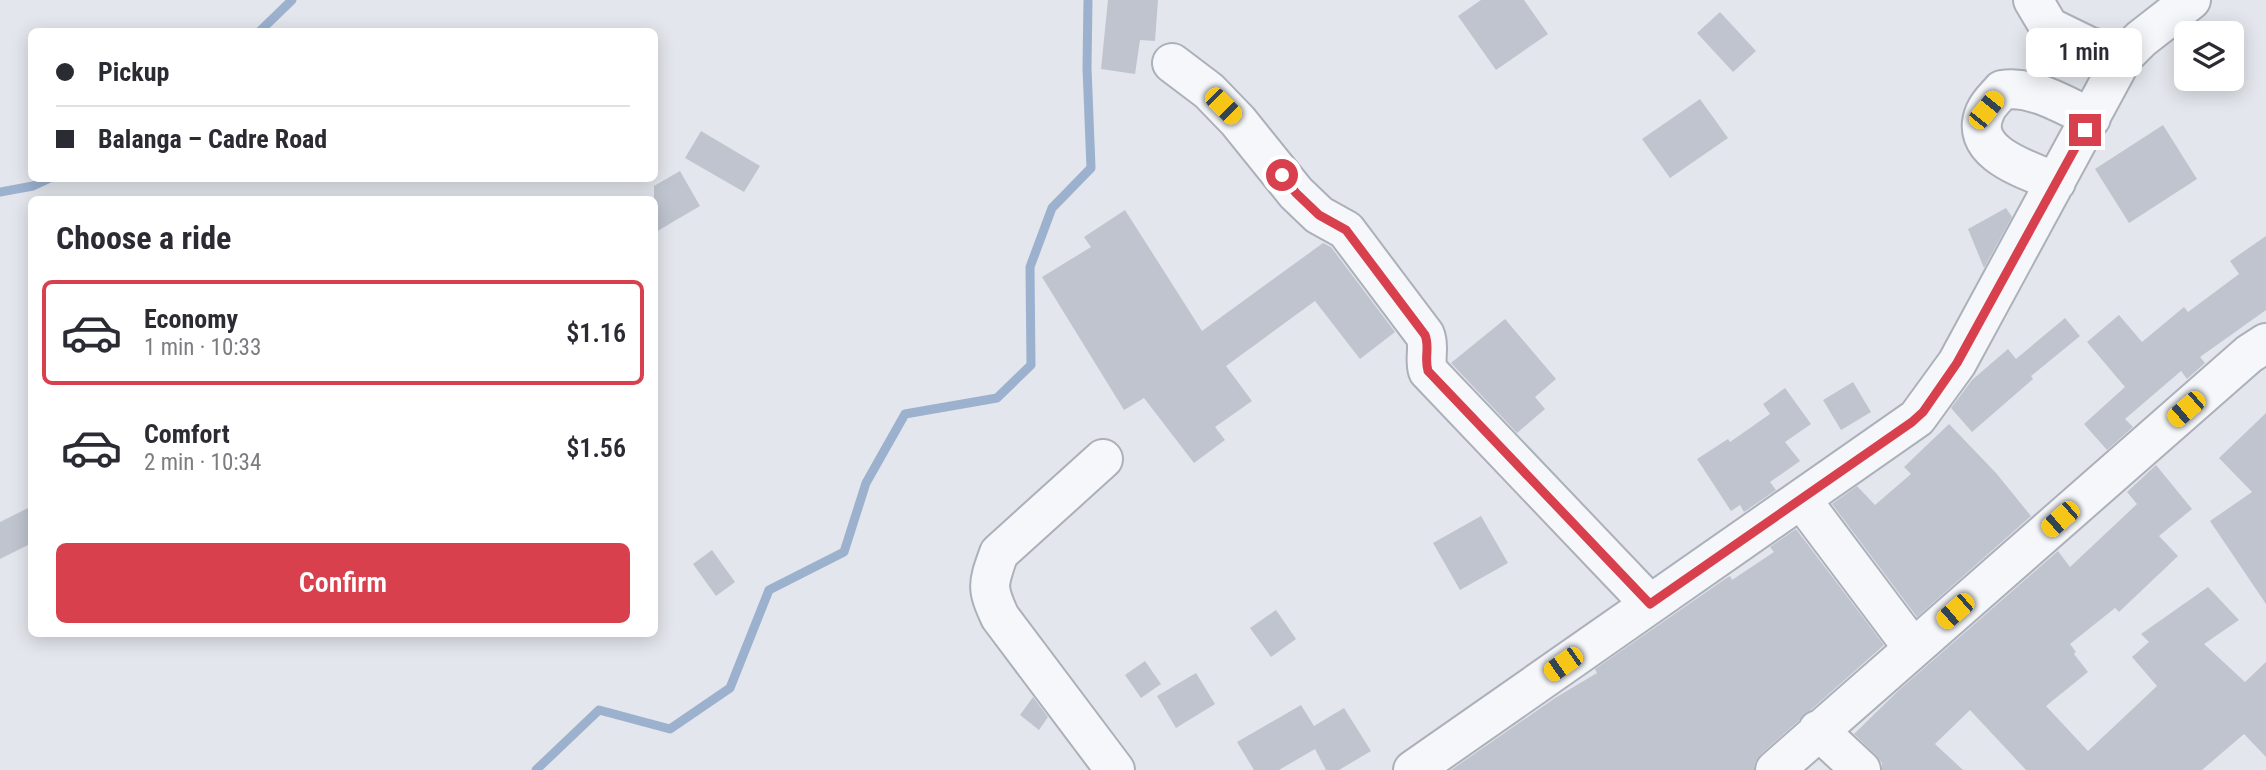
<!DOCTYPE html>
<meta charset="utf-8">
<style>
:root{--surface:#fff;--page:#f7f7f7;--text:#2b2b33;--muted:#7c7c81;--line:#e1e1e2;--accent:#d9404e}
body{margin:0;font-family:"Roboto Condensed",sans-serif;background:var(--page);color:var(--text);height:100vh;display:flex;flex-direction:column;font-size:26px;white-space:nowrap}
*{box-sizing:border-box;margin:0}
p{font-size:23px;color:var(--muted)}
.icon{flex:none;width:38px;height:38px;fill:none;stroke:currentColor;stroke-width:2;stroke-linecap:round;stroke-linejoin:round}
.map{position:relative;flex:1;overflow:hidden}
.sheet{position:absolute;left:28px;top:196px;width:630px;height:441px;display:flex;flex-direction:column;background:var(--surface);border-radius:10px;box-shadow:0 4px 18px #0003}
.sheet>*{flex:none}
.guide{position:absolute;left:28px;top:28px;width:630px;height:154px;border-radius:10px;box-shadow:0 4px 18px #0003;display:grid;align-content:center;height:154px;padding:0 28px;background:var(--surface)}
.fabs{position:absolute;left:2174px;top:21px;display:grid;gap:14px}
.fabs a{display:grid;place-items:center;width:70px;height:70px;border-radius:10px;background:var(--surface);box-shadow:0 4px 18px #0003;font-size:35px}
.end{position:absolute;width:32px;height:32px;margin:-16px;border:9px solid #d9404e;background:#fff;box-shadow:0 0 0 4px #fff}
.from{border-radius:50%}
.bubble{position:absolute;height:49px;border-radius:10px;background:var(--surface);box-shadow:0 4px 18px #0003;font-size:23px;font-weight:600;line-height:49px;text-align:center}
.car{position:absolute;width:21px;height:42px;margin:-21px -10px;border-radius:9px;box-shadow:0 0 5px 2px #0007;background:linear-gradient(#f5c518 24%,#345 0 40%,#f5c518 0 76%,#345 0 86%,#f5c518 0)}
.guide b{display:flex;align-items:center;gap:24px;height:66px;font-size:26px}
.guide b+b{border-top:2px solid var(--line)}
.guide i{width:18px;height:18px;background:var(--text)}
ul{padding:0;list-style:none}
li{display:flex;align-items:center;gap:21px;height:105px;margin:0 14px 10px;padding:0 14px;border:4px solid transparent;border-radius:10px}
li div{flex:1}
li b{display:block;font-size:26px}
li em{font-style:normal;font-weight:600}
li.selected{border-color:var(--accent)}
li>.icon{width:63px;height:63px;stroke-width:1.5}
h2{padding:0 28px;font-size:32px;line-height:84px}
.action{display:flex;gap:14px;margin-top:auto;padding:14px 28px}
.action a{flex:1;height:80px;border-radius:10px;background:var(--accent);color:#fff;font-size:28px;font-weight:600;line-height:80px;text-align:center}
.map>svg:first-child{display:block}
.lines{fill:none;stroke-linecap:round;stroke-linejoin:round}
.stream{stroke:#9bb1ce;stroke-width:9}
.building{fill:#bfc4cf}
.minor-casing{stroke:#abb0ba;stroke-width:42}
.minor{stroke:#f6f7fa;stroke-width:38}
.route{stroke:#d9404e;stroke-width:9}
</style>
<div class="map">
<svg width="2266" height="770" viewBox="0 0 2266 770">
<rect width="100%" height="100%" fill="#e3e6ec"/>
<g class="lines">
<!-- stream -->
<path class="stream" d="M 259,32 L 292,0
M 0,192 L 33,186 L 50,178
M 536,770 L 599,710 L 670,729 L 730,688 L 769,590 L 844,552 L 866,483 L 905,414 L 997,398 L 1031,365 L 1030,267 L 1052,208 L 1091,168 L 1087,68 L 1088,0"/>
</g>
<!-- building -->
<path class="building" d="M 1108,0 L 1158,0 L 1155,41 L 1140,40 L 1135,74 L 1101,69 Z
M 1481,0 L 1524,0 L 1548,34 L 1496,70 L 1458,16 Z
M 1720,12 L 1756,51 L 1733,72 L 1697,33 Z
M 1700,99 L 1728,138 L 1670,178 L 1642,139 Z
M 2163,125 L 2197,179 L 2129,223 L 2095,169 Z
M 701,131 L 760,166 L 744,192 L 685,158 Z
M 680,171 L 700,206 L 654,233 L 654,186 Z
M 2006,208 L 2012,217 L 1984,268 L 1968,229 Z
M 1125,210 L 1202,331 L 1323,243 L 1331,247 L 1395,332 L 1360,359 L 1315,301 L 1226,366 L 1252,401 L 1215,427 L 1225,440 L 1194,463 L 1144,398 L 1124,410 L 1042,277 L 1091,247 L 1084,237 Z
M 2266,236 L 2266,310 L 2200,357 L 2205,363 L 2187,379 L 2181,371 L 2125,419 L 2133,427 L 2107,450 L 2084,424 L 2125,387 L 2087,342 L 2119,315 L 2142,342 L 2184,307 L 2188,312 L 2239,274 L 2230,261 Z
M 2065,318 L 2080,336 L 2031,376 L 2033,379 L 1972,432 L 1951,408 L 1972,380 L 2008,349 L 2016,359 Z
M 1505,319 L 1556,379 L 1535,397 L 1545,409 L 1517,433 L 1451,363 Z
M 1853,382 L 1871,412 L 1841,430 L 1823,400 Z
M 1785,388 L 1811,424 L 1785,442 L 1800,461 L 1770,482 L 1776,490 L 1744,512 L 1740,505 L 1731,511 L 1697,459 L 1728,439 L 1730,442 L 1770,414 L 1763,404 Z
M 2266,413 L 2266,604 L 2210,521 L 2252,492 L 2219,458 Z
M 1949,424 L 1996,473 L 2031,516 L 1917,617 L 1832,504 L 1857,486 L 1875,505 L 1911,474 L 1904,467 Z
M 2156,465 L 2192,509 L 2159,536 L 2178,556 L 2119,612 L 2115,608 L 2070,644 L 2076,652 L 2074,654 L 2088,672 L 2046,706 L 2088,751 L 2157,686 L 2132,657 L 2149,642 L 2141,634 L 2208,587 L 2239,620 L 2204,644 L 2245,682 L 2266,662 L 2266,757 L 2244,734 L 2202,770 L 2026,770 L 1970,710 L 1935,744 L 1963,770 L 1882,770 L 1882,763 L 1876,755 L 1854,734 L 1899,690 L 2058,551 L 2070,567 L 2137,504 L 2127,492 Z
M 32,506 L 32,543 L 0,559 L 0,522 Z
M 1481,516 L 1508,563 L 1460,590 L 1433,543 Z
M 1796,529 L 1884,645 L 1761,754 L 1755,762 L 1754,770 L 1451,770 L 1555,698 L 1597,673 L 1595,669 L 1725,579 L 1730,576 L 1732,580 L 1774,552 L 1770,547 Z
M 712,550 L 735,582 L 716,596 L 693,564 Z
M 1276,610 L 1296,639 L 1271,657 L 1250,628 Z
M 1145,661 L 1161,684 L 1141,698 L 1125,675 Z
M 1196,673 L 1215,704 L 1176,728 L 1157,696 Z
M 1033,697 L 1048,717 L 1039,730 L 1020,715 Z
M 1301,705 L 1314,726 L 1344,708 L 1371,751 L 1339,770 L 1326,770 L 1315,749 L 1279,770 L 1254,770 L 1237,742 Z"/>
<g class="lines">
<!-- minor casing -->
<g class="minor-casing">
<path id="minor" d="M 2033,0 L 2049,27 L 2088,46 L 2123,57
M 1172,63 L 1209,91 L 1238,121 L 1296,193 L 1319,215 L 1346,230 L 1425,335 C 1430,347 1424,358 1428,371 L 1650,604
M 2056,182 C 2028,170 1967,153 1985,112 C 1988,104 1996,97 2002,90 C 2032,85 2064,105 2091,118
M 1103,459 L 999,553 C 988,584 986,587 1000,617 L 1115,770
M 1801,499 L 1913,648
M 1818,730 L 1861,770
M 1413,770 L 1917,418 L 1957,363 L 2123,57 L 2141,39 L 2191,0
M 1775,770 L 2249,354 L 2266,343"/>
</g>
<!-- minor -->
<use href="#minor" class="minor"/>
</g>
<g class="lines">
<!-- route -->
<path class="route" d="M 1282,175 L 1296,193 L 1319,215 L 1346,230 L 1425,335 C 1430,347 1424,358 1428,371 L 1650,604 L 1912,422 L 1923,412 L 1957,363 L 2085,130"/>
</g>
</svg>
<div class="fabs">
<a><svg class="icon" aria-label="layers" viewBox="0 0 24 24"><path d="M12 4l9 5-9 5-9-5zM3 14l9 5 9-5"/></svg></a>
</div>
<i class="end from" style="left:1282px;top:175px"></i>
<i class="end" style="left:2085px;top:130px"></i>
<div class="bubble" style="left:2026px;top:28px;width:116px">1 min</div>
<i class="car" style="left:1223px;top:106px;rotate:135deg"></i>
<i class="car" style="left:1986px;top:110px;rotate:39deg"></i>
<i class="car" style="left:2186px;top:409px;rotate:229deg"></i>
<i class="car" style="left:2060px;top:519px;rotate:229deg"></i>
<i class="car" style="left:1955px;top:611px;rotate:229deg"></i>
<i class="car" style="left:1563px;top:664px;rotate:235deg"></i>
<div class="guide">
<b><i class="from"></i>Pickup</b>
<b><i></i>Balanga – Cadre Road</b>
</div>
<section class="sheet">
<h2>Choose a ride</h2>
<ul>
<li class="selected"><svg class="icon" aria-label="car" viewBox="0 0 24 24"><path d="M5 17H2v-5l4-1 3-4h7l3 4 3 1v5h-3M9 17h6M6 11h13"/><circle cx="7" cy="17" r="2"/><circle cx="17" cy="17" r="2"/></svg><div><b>Economy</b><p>1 min · 10:33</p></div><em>$1.16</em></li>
<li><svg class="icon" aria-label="car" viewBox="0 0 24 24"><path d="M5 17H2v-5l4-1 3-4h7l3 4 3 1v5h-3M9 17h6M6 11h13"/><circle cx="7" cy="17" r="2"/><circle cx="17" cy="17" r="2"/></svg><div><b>Comfort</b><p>2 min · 10:34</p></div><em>$1.56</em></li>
</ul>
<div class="action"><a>Confirm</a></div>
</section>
</div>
